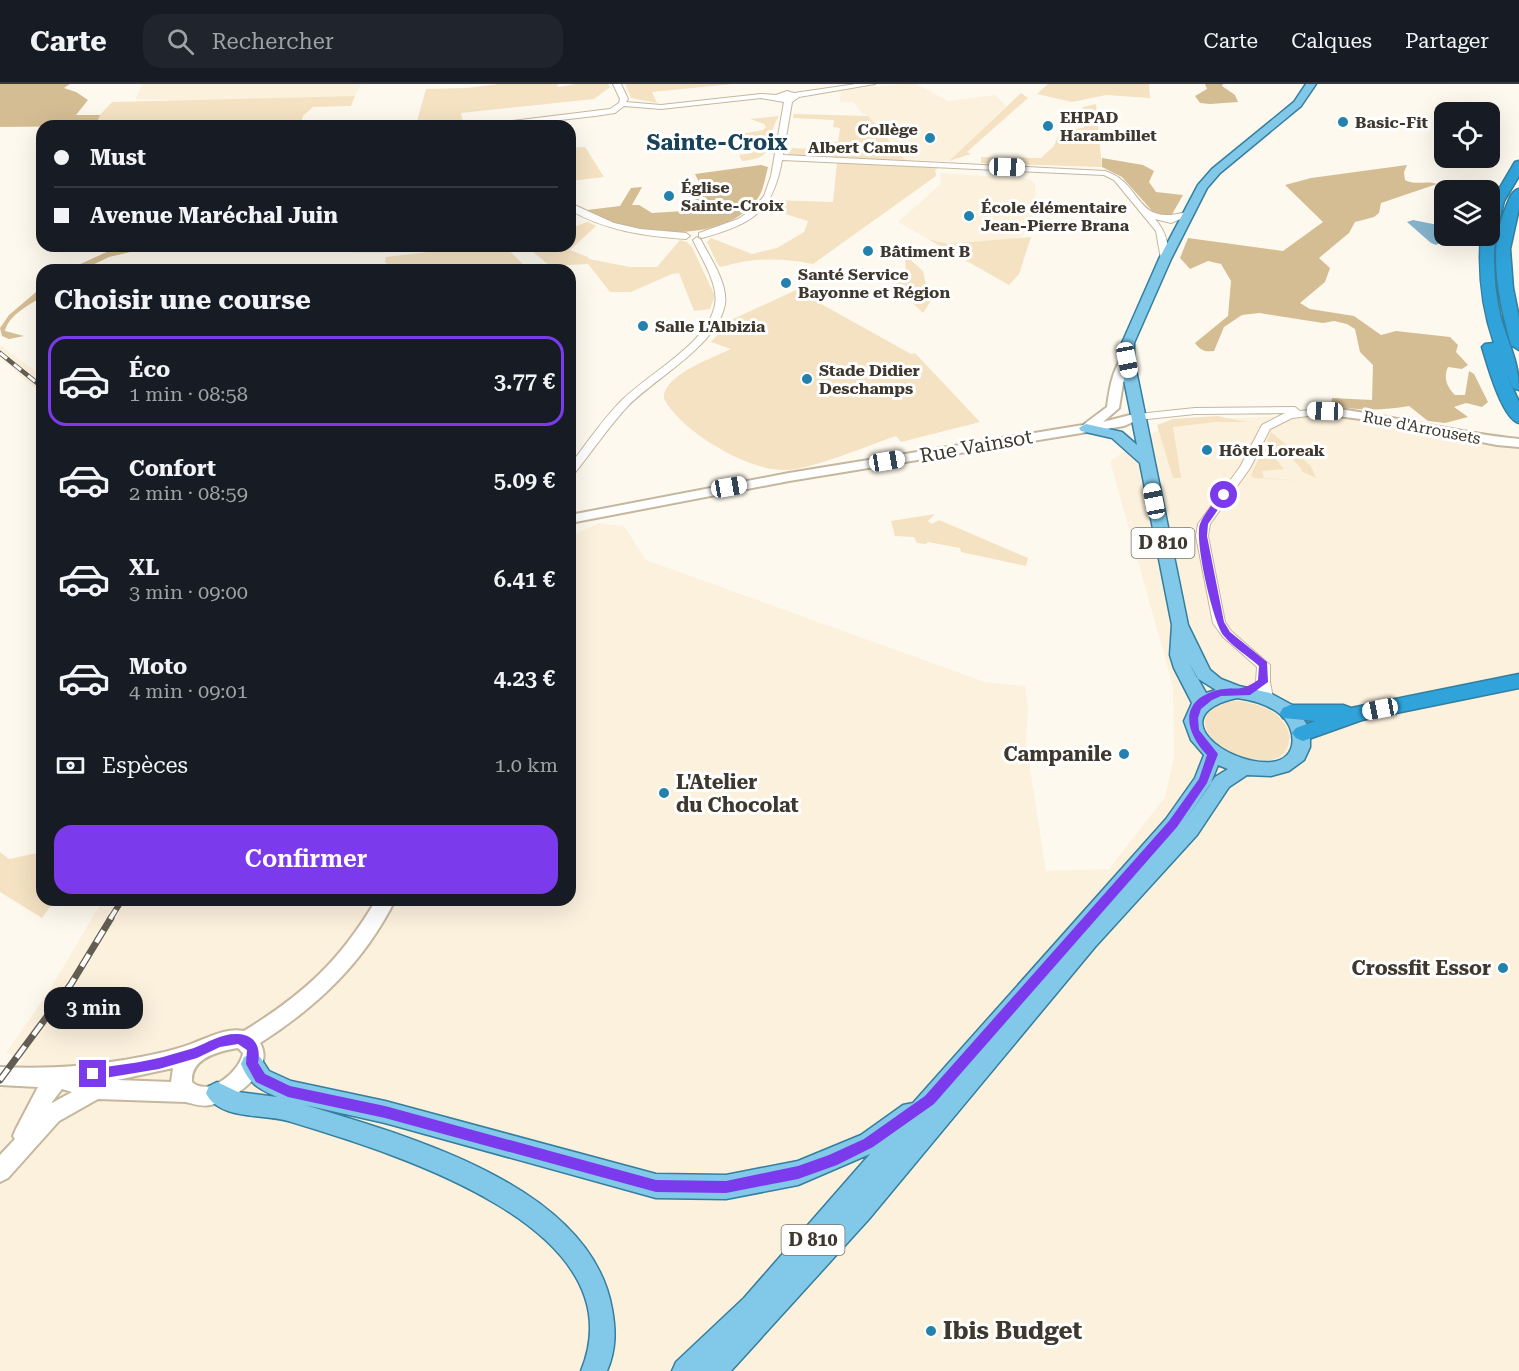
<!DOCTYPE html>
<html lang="fr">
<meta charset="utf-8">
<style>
:root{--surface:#171b24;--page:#20242c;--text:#f1f3f6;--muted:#9ea1a6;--line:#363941;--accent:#7c3aed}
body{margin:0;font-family:"Roboto Serif",serif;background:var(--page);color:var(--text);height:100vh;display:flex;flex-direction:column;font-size:22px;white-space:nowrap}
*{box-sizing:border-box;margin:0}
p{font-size:20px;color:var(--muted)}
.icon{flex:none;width:33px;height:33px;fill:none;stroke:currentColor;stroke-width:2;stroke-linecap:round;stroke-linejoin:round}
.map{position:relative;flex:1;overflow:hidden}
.sheet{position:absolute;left:36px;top:180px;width:540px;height:642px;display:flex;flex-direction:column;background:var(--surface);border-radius:18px;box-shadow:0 6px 24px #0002}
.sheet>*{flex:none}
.top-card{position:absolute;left:36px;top:36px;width:540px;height:132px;border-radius:18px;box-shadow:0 6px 24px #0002;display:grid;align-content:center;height:132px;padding:0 18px;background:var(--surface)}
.buttons{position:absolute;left:1434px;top:18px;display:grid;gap:12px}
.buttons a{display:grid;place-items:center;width:66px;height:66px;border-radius:12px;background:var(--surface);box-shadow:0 6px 24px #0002;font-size:30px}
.end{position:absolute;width:27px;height:27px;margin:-14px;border:8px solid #7c3aed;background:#fff;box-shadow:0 0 0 3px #fff}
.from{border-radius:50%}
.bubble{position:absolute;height:42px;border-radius:18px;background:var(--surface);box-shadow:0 6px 24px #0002;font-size:20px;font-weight:600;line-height:42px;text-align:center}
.car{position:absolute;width:18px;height:36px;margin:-18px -9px;border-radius:8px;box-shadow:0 0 4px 2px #0007;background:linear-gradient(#fff 24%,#345 0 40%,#fff 0 76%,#345 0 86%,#fff 0)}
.top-card b{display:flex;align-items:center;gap:21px;height:57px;font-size:22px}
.top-card b+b{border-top:2px solid var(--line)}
.top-card i{width:15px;height:15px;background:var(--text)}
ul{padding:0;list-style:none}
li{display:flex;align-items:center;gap:18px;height:90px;margin:0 12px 9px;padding:0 6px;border:3px solid transparent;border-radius:18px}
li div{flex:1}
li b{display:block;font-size:22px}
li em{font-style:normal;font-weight:600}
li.current{border-color:var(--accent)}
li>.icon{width:54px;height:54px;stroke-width:1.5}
h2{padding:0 18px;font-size:27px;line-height:72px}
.pay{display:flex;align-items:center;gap:15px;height:66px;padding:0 18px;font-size:22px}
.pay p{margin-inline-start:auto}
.primary-button{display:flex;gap:12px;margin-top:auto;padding:12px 18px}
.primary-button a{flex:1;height:69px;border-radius:18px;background:var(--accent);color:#fff;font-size:24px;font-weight:600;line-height:69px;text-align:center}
header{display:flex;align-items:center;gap:36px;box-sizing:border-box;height:84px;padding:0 30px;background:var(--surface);border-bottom:2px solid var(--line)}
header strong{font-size:28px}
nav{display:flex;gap:33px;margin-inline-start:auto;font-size:21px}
.search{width:420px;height:54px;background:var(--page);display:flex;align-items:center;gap:15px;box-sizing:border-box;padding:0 21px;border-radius:18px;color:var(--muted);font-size:22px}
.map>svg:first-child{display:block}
.built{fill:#fcf1dd}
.green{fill:#f4e2c2}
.forest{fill:#d4bd93}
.water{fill:#85b3cd}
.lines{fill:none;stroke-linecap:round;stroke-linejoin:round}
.tertiary-casing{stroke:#c5b79e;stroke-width:2}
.secondary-casing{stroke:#c5b79e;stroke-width:4}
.primary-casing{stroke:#347e9e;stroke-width:3}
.motorway-casing{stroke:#347e9e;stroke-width:3}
.tertiary{fill:#fff;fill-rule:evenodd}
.secondary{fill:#fff;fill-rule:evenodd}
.primary{fill:#82c8e9;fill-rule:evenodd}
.motorway{fill:#2fa3da;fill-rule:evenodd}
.rail-far2-casing{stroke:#635d53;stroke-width:4.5}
.rail-far1-casing{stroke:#635d53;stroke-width:6}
.rail-casing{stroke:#635d53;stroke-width:7}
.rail-far2{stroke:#fff;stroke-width:3;stroke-dasharray:9;stroke-linecap:butt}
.rail-far1{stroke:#fff;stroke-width:4;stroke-dasharray:11;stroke-linecap:butt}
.rail{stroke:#fff;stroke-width:4.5;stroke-dasharray:14;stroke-linecap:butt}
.route{fill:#7c3aed}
.poi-dot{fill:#2381ae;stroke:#fff;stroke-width:2}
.labels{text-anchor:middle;stroke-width:6;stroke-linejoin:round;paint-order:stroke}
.far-poi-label{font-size:16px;font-weight:bold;fill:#3e382e;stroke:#fff;text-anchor:start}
.far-street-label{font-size:16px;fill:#3e382e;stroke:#fff}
.shield{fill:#fff;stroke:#78746d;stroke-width:1.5}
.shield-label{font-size:18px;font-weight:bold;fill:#3e382e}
.street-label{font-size:20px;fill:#3e382e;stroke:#fff}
.poi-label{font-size:20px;font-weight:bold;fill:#3e382e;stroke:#fff;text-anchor:end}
.far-district-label{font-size:22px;font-weight:bold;fill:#194359;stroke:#fff}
.near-poi-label{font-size:24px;font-weight:bold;fill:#3e382e;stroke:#fff;text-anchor:start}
</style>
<header>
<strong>Carte</strong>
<div class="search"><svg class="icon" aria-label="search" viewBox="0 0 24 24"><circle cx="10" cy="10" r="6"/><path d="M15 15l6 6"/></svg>Rechercher</div>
<nav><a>Carte</a><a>Calques</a><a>Partager</a></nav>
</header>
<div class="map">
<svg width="1519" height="1287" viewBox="0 0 1519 1287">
<rect width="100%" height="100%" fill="#fef9ee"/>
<!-- built -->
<path class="built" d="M 143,0 L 361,0 L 355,12 L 205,17 L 135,15 Z
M 903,0 L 916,0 L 948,17 L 995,11 L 1006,22 L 949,77 L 905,76 L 866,30 L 863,30 L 853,18 L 840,18 L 841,6 Z
M 940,89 L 1029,95 L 1035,100 L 1036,126 L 1031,138 L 1021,154 L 948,160 L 928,155 L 898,138 L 941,100 Z
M 356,162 L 424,162 L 383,169 L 352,169 Z
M 0,261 L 42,292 L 42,310 L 0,274 Z
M 1331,331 L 1387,338 L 1519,365 L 1519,1287 L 0,1287 L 0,1006 L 24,975 L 6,969 L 47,910 L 103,816 L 570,816 L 570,452 L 599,439 L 624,442 L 646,476 L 985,598 L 1025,602 L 1028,623 L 1026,659 L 1046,787 L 1109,785 L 1165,713 L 1174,674 L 1173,603 L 1110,377 L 1173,336 Z"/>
<!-- green -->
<path class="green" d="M 498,0 L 557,0 L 558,3 L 575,0 L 608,0 L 610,3 L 594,15 L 461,29 L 464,42 L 374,42 L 374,39 L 417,37 L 426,5 L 467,4 Z
M 625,0 L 733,0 L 652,8 L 657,19 L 631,14 Z
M 1048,0 L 1149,0 L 1150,14 L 1106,11 L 1072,18 L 1037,10 Z
M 1021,9 L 1028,14 L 967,68 L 971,70 L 949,77 Z
M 355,12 L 351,22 L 313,23 L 303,32 L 300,42 L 99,42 L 97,39 L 100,31 L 112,18 Z
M 1096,20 L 1102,83 L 981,79 L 981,73 L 1041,74 L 1054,62 L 1059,49 L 1085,43 L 1081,37 L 1083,23 Z
M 794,30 L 868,32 L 905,76 L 788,71 L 792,64 L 829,66 L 828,58 L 838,58 L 840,44 L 833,43 L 834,36 L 793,34 Z
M 779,32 C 763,57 781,73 742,77 L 739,71 L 752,69 L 737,47 L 747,49 L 763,46 L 766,43 L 764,40 L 750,35 Z
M 585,63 L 604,93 L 570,97 L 570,64 Z
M 837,79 L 938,84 L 935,86 L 936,92 L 813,180 C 781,173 752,174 721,183 L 718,181 L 707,158 L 711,154 L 752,170 L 777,164 L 804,148 L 808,137 L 766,124 L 771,116 L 833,118 Z
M 588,138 L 596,142 L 570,166 L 588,173 L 589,175 L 630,183 L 657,183 L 680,156 L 687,158 L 692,163 L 715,212 L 710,225 L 694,227 L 679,189 L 672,190 L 631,208 L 610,208 L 588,180 L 550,182 L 526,162 L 570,162 L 570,144 Z
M 1031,153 L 1019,190 L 1009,201 L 928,155 L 948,160 Z
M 478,162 L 504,162 L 526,183 L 524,186 L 393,186 L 385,178 L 386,173 Z
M 905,171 L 923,187 L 928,210 L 934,212 L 923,229 L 895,202 L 906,193 Z
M 796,206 L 911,270 L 915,269 L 980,338 L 901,358 L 896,352 C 866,362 816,384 787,386 C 749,388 682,348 664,315 C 661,292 714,273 731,265 L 711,258 L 731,236 Z
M 1217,332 L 1247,338 L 1215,338 L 1173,343 L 1181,394 L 1173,394 L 1157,341 L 1173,335 Z
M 1271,348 L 1311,382 L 1316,394 L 1301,387 L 1302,385 L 1282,364 L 1271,369 L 1284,385 L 1262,387 L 1264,394 L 1308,397 L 1253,394 L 1251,391 Z
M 935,430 L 928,437 L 932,440 L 939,436 L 1028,474 L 1026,482 L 961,468 L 960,464 L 928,458 L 926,460 L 917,459 L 914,453 L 895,452 L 891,437 Z
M 1235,617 C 1311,622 1303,697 1236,672 C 1223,668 1210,658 1206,644 C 1201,626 1220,619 1235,617 Z
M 0,768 L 9,775 L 42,768 L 42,816 L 55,816 L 42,834 L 0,808 Z"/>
<!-- forest -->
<path class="forest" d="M 0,0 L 70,0 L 64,4 L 76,8 L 88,16 L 76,31 L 100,31 L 97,39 L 99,42 L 0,43 Z
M 1205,0 L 1223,0 L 1222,2 L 1235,11 L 1238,18 L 1210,20 L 1200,19 L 1195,12 L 1207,5 Z
M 1102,74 L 1143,81 L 1154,87 L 1149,98 L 1156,108 L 1183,111 L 1171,132 L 1160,132 L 1154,129 L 1122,93 L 1102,83 Z
M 761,81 L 768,83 C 765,94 764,105 758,114 C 726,161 629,154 587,126 L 620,122 L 631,104 L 642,103 L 632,121 L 639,121 L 652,129 L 684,127 L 698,113 L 687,106 L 684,101 L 700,100 L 695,90 Z
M 1407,81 L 1404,88 L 1405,96 C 1416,102 1426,96 1437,100 L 1381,119 L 1379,129 L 1374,133 L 1355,138 L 1349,149 L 1319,174 L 1330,184 L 1325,198 L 1300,219 L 1310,225 L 1354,232 L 1381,251 L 1396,247 L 1450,253 L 1458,261 L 1456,268 L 1468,281 L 1462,285 L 1448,283 C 1443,294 1447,303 1455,311 L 1465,311 L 1469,287 L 1474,290 L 1488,318 L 1482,323 L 1466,319 L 1454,323 L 1468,333 L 1445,339 L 1428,337 L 1409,322 C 1382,327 1357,326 1331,322 L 1332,314 L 1372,316 L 1373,281 L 1360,268 L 1355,245 L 1347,240 L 1334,237 L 1323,239 L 1259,229 L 1242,231 L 1224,243 L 1214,267 C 1205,268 1201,267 1195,259 L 1228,232 L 1231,197 L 1221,180 L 1208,177 L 1190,185 L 1180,174 L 1188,154 L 1283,167 L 1323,138 L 1285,101 L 1311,94 Z
M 120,162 L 133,162 L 139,166 L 109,173 L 82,186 L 67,186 Z
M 42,203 L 42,217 L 37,216 C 25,223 8,233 5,247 L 24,252 L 9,255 L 2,252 L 0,244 L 9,231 Z"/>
<!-- water -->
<path class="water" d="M 1413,136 L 1443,142 L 1445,152 L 1443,157 L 1436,161 L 1431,159 L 1407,138 Z"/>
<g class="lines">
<!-- tertiary casing -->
<g class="tertiary-casing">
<path id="tertiary" d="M 613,0 L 621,0 L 628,15 L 626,18 L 661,21 L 761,10 L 776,11 L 787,7 L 794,9 L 856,0 L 875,0 L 799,13 L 792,18 L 783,71 L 1105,87 C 1144,99 1133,143 1186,128 L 1190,131 L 1171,139 L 1155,135 C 1166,148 1168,158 1169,175 L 1165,178 L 1161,175 L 1156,147 L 1114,96 L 1104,91 L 782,76 C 773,129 751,140 702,154 L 699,153 L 699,149 L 738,135 L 753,125 L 764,112 L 771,92 L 784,18 L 761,14 L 661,25 L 624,22 L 615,29 L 595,32 L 508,42 L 484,42 L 488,40 L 610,25 L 619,19 L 620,15 Z
M 570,119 L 614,139 L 640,145 L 686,149 L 690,152 L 686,155 C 645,152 606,147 570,126 Z
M 697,153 L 701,156 C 710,174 728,199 725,220 C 718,261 655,294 628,322 C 608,343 592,368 574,390 L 570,391 L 570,381 C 587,359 603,335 622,316 C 648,290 708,259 715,221 C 719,200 701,174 693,156 Z
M 1295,323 L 1300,327 L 1325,324 L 1330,327 L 1325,330 L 1292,334 L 1270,345 L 1250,384 L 1210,440 L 1208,452 L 1225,538 L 1231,547 L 1270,581 L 1270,598 L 1273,614 L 1266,619 L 1259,614 L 1256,598 L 1257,583 L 1223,553 L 1213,539 L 1196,452 L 1198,440 L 1240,383 L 1262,341 L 1285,329 L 1195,330 L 1138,336 L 1133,333 L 1138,330 L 1195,324 Z"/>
</g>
<!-- secondary casing -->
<g class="secondary-casing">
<path id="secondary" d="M 1127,272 L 1133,276 L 1123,299 L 1119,324 L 1103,338 L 1138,329 L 1144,333 L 1124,342 L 789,397 L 570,439 L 570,431 L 789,389 L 1083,341 L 1107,323 C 1109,309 1113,277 1127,272 Z
M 1325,323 C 1390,331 1454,349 1519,355 L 1519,363 L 1497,361 L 1369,336 L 1321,330 L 1319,327 L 1321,324 Z
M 376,816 L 395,816 C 364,878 318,922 260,959 C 276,986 234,1017 210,1021 C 201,1023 194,1020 186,1018 L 98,1015 L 59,1037 L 8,1094 L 0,1098 L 0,1071 L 15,1055 L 13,1052 L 16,1045 L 38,1003 L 0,1001 L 0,983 C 42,985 83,983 124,976 C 146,972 170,968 191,960 C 208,954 226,943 244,947 C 304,910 340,877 376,816 ZM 238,964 L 243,969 C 240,987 209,1014 192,998 C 190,974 219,967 238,964 ZM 173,984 L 171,998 L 117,996 ZM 62,1005 L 72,1008 L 52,1019 L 52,1018 Z"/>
</g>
<!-- primary casing -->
<g class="primary-casing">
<path id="primary" d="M 1306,0 L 1316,0 L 1301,22 L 1220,89 L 1207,104 L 1171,175 L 1134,259 L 1134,276 L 1188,541 L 1210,586 L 1221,595 L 1239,602 L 1270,609 L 1294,622 L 1310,645 L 1310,663 L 1304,676 L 1289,687 L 1271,692 L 1247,691 L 1229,703 L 1197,751 L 1095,863 L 869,1135 L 731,1287 L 672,1287 L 676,1278 L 744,1214 L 870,1070 L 798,1101 L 726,1115 L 656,1114 L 385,1039 L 305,1021 C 408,1052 591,1102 612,1225 C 616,1247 616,1266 607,1287 L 581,1287 C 641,1141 386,1067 288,1037 C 264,1030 218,1036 206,1009 L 209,1002 L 217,998 L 238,1008 L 277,1013 C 258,1004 250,1001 241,980 L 244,973 L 252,970 L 260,973 L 269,987 L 291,997 L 385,1017 L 656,1090 L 726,1091 L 798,1077 L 861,1051 L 903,1021 L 913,1019 L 1166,735 L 1195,694 L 1204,671 L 1191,656 L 1184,637 L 1192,619 L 1174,584 L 1170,571 L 1172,541 L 1140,379 L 1112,354 L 1081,347 L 1079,344 L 1086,340 L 1122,348 L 1137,361 L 1120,276 L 1122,259 L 1159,175 L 1198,101 L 1212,85 L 1294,18 ZM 1188,577 L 1197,594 L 1216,606 L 1206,609 ZM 1237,614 C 1252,616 1267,620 1280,630 C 1297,644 1299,675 1272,678 C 1227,682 1161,631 1237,614 ZM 1218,681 L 1228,685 L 1215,693 L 1182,741 L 1210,701 Z"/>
</g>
<!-- motorway casing -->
<g class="motorway-casing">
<path id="motorway" d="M 1519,77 L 1519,92 L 1504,117 L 1497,145 L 1491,149 L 1495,152 C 1493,178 1494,204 1500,230 C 1507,258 1519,276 1519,306 L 1513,304 L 1504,285 L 1519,318 L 1519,339 C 1502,335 1487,279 1482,263 L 1485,260 L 1494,259 C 1482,224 1478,189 1481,152 L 1490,152 L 1492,117 L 1515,78 Z
M 1519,105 L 1519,124 L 1510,165 L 1513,204 L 1519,234 L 1519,266 L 1511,261 C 1499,217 1487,167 1506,123 C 1509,116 1511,107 1519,105 Z
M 1519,590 L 1519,604 L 1362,636 L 1303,657 L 1296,654 L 1292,649 L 1296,644 L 1315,637 L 1283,634 L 1280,629 L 1283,624 L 1290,621 L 1343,621 L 1351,624 Z"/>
</g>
<!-- tertiary -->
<use href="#tertiary" class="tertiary"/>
<!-- secondary -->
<use href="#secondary" class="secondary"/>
<!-- primary -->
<use href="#primary" class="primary"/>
<!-- motorway -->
<use href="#motorway" class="motorway"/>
<!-- rail-far2 casing -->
<g class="rail-far2-casing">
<path id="rail-far2" d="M 0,269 L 42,303"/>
</g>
<!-- rail-far1 casing -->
<g class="rail-far1-casing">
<path id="rail-far1" d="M 110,835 L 122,816"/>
</g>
<!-- rail casing -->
<g class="rail-casing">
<path id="rail" d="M 0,996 L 71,900 L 111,834"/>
</g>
<!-- rail-far2 -->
<use href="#rail-far2" class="rail-far2"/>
<!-- rail-far1 -->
<use href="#rail-far1" class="rail-far1"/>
<!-- rail -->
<use href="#rail" class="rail"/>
</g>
<!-- route -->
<path class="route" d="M 1221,409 L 1228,411 L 1208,440 L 1207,452 L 1224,538 L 1230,548 L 1267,578 L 1268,598 L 1250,611 L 1221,612 L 1212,616 L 1201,625 L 1198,634 L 1199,646 L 1218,670 L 1207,699 L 1177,743 L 934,1020 L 873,1063 L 837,1081 L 798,1095 L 726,1109 L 656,1108 L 385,1034 L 288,1013 L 256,998 L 246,980 L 247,966 L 238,960 L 220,963 L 197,974 L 159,985 L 93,996 L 89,994 L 89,986 L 93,985 C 116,981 140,979 163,973 C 173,970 184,967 194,964 C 209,958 222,949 238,950 C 256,951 261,964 258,979 L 265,990 L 290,1002 L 385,1022 L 656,1096 L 726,1097 L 798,1082 L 829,1071 L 864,1055 L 925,1012 L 1169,737 L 1199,695 L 1207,671 C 1184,647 1179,616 1218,606 C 1237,602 1239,609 1258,596 L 1259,582 C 1248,572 1233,563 1224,552 C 1213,539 1194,455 1200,440 C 1204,429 1215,418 1221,409 Z"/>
<!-- markers -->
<g class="poi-dot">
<circle cx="1343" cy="38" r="6"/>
<circle cx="1048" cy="42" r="6"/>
<circle cx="930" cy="54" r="6"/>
<circle cx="669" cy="112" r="6"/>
<circle cx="969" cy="132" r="6"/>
<circle cx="868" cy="167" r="6"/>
<circle cx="786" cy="199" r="6"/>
<circle cx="643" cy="242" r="6"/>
<circle cx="807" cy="295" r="6"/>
<circle cx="1207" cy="366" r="6"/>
<circle cx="1124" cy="670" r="6"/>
<circle cx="664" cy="709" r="6"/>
<circle cx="1503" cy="884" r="6"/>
<circle cx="931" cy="1247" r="6"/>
</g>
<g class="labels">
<!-- far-poi labels -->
<g class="far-poi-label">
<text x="1060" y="39">EHPAD<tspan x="1060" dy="18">Harambillet</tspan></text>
<text x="1355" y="44">Basic-Fit</text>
<text x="918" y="51" text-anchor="end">Collège<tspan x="918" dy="18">Albert Camus</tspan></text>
<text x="681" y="109">Église<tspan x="681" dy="18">Sainte-Croix</tspan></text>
<text x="981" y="129">École élémentaire<tspan x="981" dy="18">Jean-Pierre Brana</tspan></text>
<text x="880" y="173">Bâtiment B</text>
<text x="798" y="196">Santé Service<tspan x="798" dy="18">Bayonne et Région</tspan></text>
<text x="655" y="248">Salle L'Albizia</text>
<text x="819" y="292">Stade Didier<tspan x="819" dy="18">Deschamps</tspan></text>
<text x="1219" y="372">Hôtel Loreak</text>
</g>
<!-- far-street labels -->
<g class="far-street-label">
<text transform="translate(1422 343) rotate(11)" y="6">Rue d'Arrousets</text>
</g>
<!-- shield labels -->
<g class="shield">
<rect x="1131.5" y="444" width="63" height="30" rx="4.5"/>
<rect x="781.5" y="1141" width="63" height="30" rx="4.5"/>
</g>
<g class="shield-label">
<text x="1163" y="465">D 810</text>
<text x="813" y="1162">D 810</text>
</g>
<!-- street labels -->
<g class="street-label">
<text transform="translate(976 362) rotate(-10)" y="7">Rue Vainsot</text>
</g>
<!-- poi labels -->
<g class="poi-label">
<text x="1112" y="677">Campanile</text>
<text x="676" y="705" text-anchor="start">L'Atelier<tspan x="676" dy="23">du Chocolat</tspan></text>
<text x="1491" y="891">Crossfit Essor</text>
</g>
<!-- far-district labels -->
<g class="far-district-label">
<text x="717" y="66">Sainte-Croix</text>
</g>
<!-- near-poi labels -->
<g class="near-poi-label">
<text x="943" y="1255">Ibis Budget</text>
</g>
</g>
</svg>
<div class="buttons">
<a><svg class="icon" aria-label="locate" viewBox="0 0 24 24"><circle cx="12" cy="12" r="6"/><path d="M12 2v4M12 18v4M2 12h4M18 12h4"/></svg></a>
<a><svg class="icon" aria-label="layers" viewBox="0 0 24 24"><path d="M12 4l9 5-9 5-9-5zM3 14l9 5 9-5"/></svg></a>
</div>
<i class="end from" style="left:1224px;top:411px"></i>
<i class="end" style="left:93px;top:990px"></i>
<div class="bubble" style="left:44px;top:903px;width:99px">3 min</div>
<i class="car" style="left:1007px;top:83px;rotate:92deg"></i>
<i class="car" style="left:1127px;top:276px;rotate:169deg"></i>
<i class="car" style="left:1325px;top:327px;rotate:272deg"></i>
<i class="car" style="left:887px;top:377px;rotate:81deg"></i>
<i class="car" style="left:729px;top:403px;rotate:80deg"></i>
<i class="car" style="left:1154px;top:417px;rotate:349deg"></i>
<i class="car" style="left:1380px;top:625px;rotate:259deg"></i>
<div class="top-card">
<b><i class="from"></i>Must</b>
<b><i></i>Avenue Maréchal Juin</b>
</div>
<section class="sheet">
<h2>Choisir une course</h2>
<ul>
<li class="current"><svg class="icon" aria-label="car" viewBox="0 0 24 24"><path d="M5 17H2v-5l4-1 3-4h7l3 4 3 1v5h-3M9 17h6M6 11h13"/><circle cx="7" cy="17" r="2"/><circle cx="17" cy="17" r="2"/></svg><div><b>Éco</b><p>1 min · 08:58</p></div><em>3.77 €</em></li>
<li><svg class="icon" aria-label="car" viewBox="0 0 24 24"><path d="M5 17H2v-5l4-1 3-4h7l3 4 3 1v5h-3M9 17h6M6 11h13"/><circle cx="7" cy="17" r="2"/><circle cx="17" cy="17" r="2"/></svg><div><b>Confort</b><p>2 min · 08:59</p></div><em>5.09 €</em></li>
<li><svg class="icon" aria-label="car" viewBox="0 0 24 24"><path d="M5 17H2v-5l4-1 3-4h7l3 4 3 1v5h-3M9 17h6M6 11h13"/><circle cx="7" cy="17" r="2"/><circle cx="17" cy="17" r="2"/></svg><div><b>XL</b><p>3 min · 09:00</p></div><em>6.41 €</em></li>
<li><svg class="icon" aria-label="car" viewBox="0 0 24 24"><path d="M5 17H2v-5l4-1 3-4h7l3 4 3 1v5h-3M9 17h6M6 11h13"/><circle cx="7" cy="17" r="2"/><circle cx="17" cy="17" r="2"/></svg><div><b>Moto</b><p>4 min · 09:01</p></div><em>4.23 €</em></li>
</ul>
<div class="pay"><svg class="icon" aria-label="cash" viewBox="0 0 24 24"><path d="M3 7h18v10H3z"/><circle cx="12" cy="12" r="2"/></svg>Espèces<p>1.0 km</p></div>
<div class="primary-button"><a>Confirmer</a></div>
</section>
</div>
